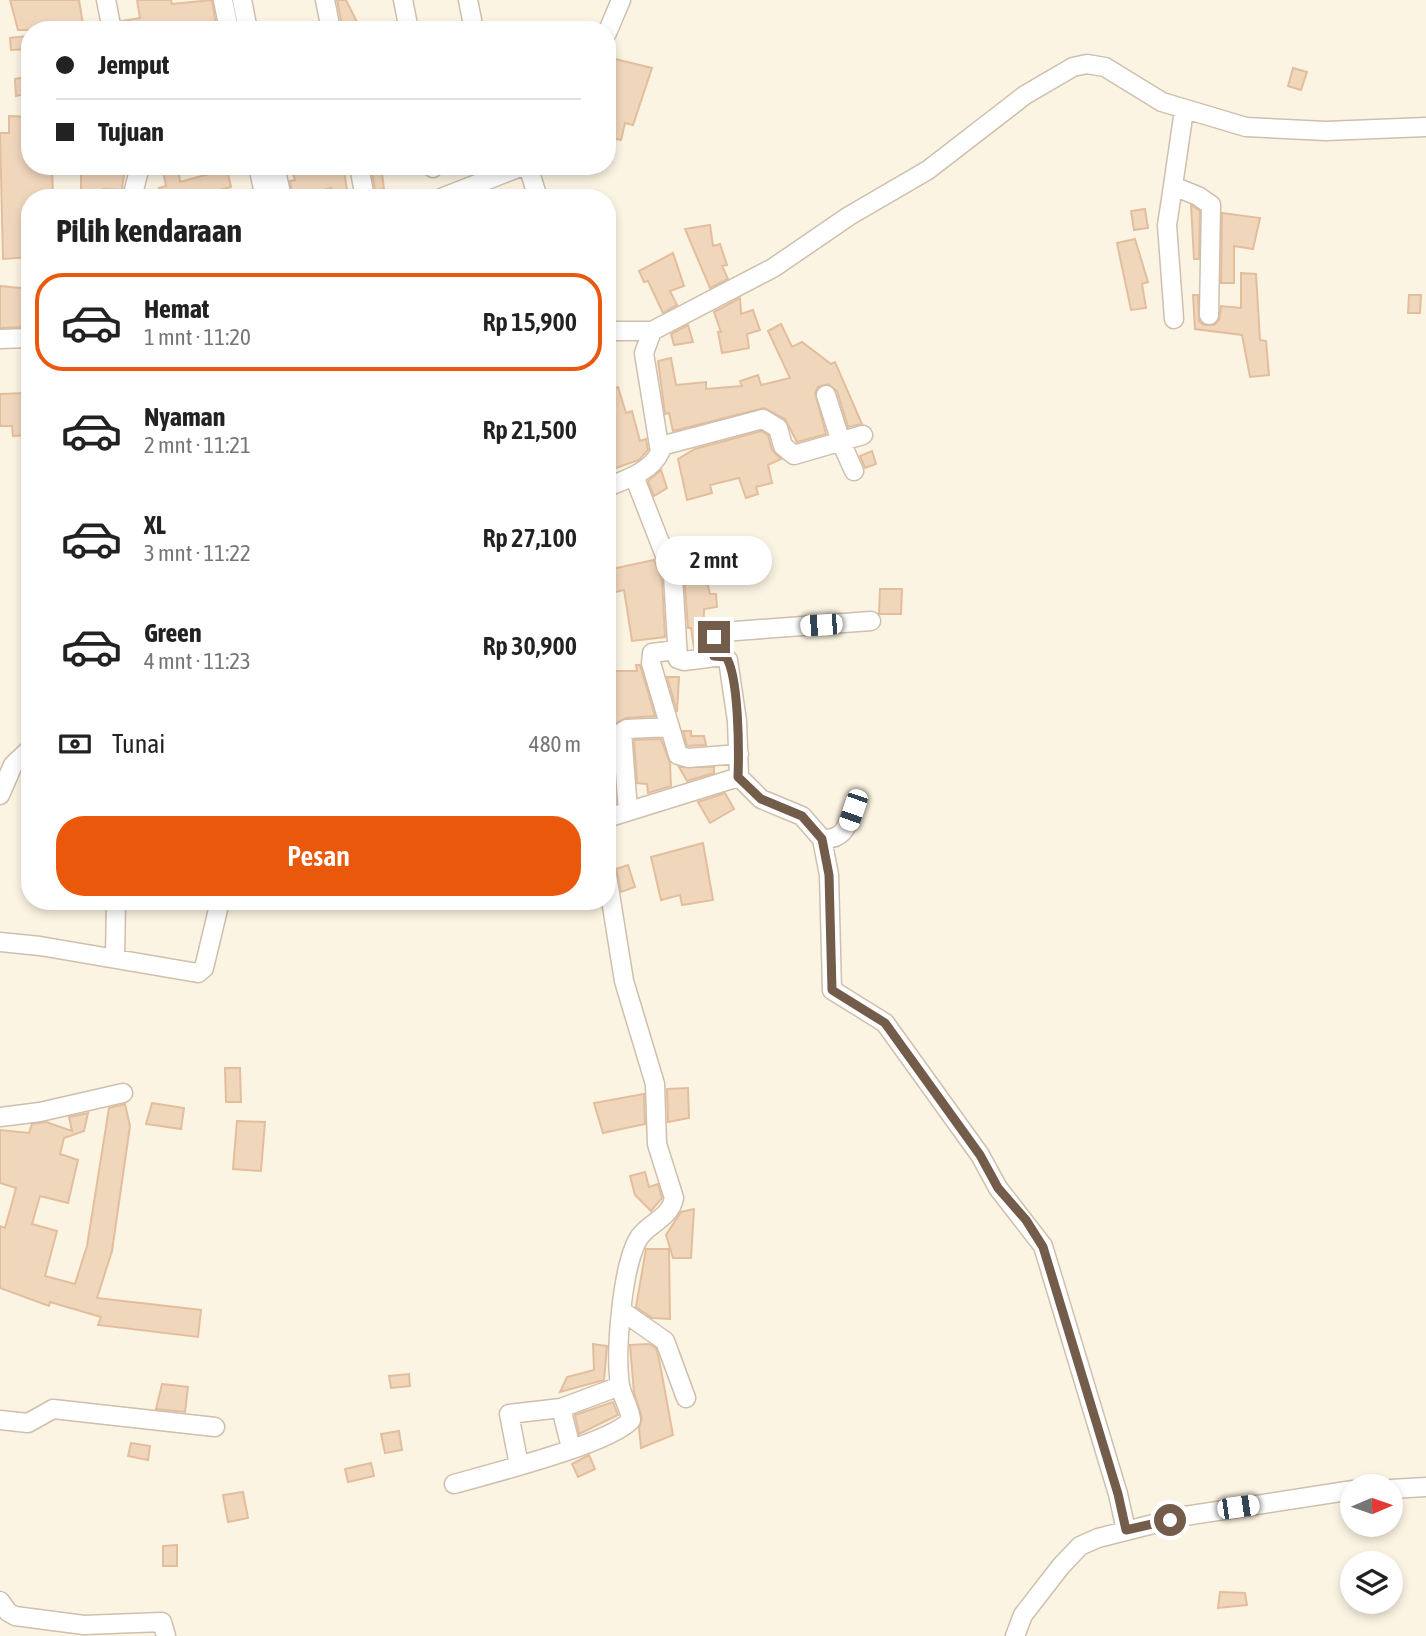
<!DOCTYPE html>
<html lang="id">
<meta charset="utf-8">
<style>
:root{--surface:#fff;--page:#f2f2f2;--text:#222;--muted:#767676;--line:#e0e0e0;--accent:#ea580c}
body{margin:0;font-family:"Asap Condensed",sans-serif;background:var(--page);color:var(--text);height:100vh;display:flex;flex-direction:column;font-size:26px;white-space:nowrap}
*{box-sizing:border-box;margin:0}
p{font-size:23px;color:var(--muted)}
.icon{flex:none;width:38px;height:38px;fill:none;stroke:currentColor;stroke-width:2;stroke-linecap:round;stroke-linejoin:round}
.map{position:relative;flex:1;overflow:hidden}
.side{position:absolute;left:21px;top:189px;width:595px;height:721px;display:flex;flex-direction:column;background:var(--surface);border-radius:28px;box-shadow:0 4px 10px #0003}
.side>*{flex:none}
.hud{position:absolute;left:21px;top:21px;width:595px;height:154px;border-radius:28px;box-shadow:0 4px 10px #0003;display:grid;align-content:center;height:154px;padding:0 35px;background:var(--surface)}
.needle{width:46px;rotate:88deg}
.controls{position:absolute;left:1340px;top:1474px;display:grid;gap:14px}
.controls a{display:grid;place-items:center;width:63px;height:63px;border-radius:50%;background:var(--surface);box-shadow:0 4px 10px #0003;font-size:35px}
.end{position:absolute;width:32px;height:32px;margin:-16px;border:9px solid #735c4a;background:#fff;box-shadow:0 0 0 4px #fff}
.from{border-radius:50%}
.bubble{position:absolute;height:49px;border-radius:24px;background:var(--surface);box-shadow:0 4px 10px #0003;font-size:23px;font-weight:600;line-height:49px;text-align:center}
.car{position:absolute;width:21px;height:42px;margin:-21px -10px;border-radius:9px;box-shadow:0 0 5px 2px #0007;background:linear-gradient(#fff 24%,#345 0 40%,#fff 0 76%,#345 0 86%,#fff 0)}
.hud b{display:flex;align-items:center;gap:24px;height:66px;font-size:26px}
.hud b+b{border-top:2px solid var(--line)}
.hud i{width:18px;height:18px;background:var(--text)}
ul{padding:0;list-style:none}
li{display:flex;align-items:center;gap:21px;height:98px;margin:0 14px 10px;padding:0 21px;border:4px solid transparent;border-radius:28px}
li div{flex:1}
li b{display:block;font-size:26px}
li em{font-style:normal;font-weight:600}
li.on{border-color:var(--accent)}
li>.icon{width:63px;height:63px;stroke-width:1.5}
h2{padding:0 35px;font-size:32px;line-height:84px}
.pay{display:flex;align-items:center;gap:18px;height:77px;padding:0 35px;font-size:26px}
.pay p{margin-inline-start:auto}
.primary-button{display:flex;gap:14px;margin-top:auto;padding:14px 35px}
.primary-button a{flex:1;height:80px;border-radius:28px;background:var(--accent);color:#fff;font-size:28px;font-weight:600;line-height:80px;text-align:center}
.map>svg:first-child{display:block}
.building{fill:#f0d6bb;stroke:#e3be9c;stroke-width:2}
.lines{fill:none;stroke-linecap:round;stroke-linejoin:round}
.minor-casing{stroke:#cfbfad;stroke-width:21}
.minor{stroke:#fff;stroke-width:18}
.route{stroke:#735c4a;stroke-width:9}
</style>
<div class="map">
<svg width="1426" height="1636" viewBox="0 0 1426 1636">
<rect width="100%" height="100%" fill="#fcf4e3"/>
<!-- building -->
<path class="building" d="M 10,0 L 79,0 L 84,30 L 18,30 Z
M 137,0 L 171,0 L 172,4 L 212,0 L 217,30 L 123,30 L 122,21 L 140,18 Z
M 337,0 L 346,0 L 361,30 L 347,30 L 341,21 Z
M 28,36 L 29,49 L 11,50 L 10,38 Z
M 611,58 L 652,68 L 633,125 L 625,123 L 621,140 L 607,137 L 607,70 Z
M 1293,68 L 1307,72 L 1301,90 L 1288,86 Z
M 30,76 L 30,93 L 16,96 L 15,79 Z
M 9,116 L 30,117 L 27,164 L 52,166 L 53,198 L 30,198 L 30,257 L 3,259 L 0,133 L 9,133 Z
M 81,166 L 125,166 L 122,190 L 103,189 L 103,198 L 81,198 Z
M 162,166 L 178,166 L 180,182 L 227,169 L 231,187 L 211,192 L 213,198 L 162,198 L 159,188 L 166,186 Z
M 291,166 L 343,166 L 348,195 L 333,198 L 331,188 L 293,198 L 290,181 L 295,180 Z
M 371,166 L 381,166 L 384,189 L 375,190 Z
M 1191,205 L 1200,211 L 1199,259 L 1194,259 Z
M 1145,209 L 1148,228 L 1134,230 L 1131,211 Z
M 1222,213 L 1260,218 L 1253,249 L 1234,246 L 1234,283 L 1221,283 Z
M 710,225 L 713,246 L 720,244 L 727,265 L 722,266 L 728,279 L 710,288 L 685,229 Z
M 1135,239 L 1148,282 L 1142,284 L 1146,308 L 1131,310 L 1117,243 Z
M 673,253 L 684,286 L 670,291 L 677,305 L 663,313 L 648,281 L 644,282 L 639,271 Z
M 1241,273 L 1256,274 L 1260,340 L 1266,341 L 1269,375 L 1250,377 L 1242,335 L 1195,329 L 1193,295 L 1198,295 L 1199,321 L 1204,325 L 1214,325 L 1219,320 L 1221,306 L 1241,308 Z
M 0,286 L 30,289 L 30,310 L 23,310 L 24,327 L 0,328 Z
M 1409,295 L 1421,295 L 1420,313 L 1408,313 Z
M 740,298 L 741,314 L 753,310 L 760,330 L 747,334 L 749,348 L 722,353 L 718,332 L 721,332 L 714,312 Z
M 781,324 L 792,347 L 802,342 L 831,364 L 835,362 L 862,424 L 848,427 L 837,391 L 828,384 L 818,387 L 815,393 L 826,434 L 797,442 L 785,419 L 764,408 L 673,431 L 669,413 L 665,414 L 658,361 L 671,358 L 676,385 L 706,382 L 706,389 L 742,386 L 740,381 L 758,375 L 761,385 L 790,378 L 768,331 Z
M 688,325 L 693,342 L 674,345 L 671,334 Z
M 618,387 L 626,413 L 632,411 L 640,441 L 646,439 L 648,450 L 639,460 L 610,470 L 607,391 Z
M 25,393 L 30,435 L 13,436 L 12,426 L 0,426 L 0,394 Z
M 761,431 L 768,435 L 772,450 L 781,459 L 768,465 L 772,483 L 756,487 L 758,494 L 746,498 L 739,478 L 710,485 L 712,493 L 687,500 L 678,459 L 695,449 Z
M 872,451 L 876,464 L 865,468 L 860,456 Z
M 661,470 L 667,488 L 654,496 L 648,481 Z
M 654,560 L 662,580 L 665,637 L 632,641 L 624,590 L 611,593 L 607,570 Z
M 704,570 L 710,594 L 716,594 L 717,607 L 704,609 L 703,646 L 694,648 L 691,628 L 688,628 L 684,575 Z
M 880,589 L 902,589 L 901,614 L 879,614 Z
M 636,665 L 640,665 L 655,716 L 626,718 L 616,723 L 611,732 L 613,757 L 607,758 L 607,695 L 613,695 L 613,671 L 637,671 Z
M 667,677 L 679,677 L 677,712 Z
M 683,731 L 691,731 L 691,736 L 704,736 L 706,745 L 687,746 Z
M 661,739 L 670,763 L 671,786 L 648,793 L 647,784 L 637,783 L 634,740 Z
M 679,767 L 714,767 L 714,773 L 687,781 Z
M 607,786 L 615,786 L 616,803 L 607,806 Z
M 725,793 L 734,809 L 710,823 L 698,802 Z
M 703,843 L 713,900 L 682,905 L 680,895 L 661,900 L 651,857 Z
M 628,865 L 635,887 L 621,892 L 616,869 Z
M 225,1068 L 240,1068 L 241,1102 L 226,1102 Z
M 688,1088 L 689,1118 L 668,1122 L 667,1089 Z
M 644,1094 L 645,1124 L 603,1133 L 594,1103 Z
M 152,1103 L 184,1108 L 181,1129 L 146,1124 Z
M 125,1104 L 130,1126 L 112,1251 L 97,1298 L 201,1310 L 198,1337 L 98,1325 L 101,1317 L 50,1302 L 49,1306 L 0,1288 L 0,1226 L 5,1228 L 16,1188 L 0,1183 L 0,1130 L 29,1133 L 32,1124 L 46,1122 L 72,1131 L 69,1117 L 88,1113 L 84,1131 L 64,1138 L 60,1154 L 78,1160 L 68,1203 L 40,1196 L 32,1224 L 57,1231 L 45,1276 L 75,1284 L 87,1246 L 109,1108 Z
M 237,1121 L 265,1122 L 261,1171 L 233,1169 Z
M 645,1172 L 649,1187 L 658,1184 L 662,1198 L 651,1211 L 635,1195 L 630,1176 Z
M 694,1209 L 691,1258 L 673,1258 L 666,1235 L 681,1212 Z
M 646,1249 L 669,1249 L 670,1319 L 652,1318 L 636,1307 Z
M 593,1344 L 607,1346 L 604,1380 L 560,1392 L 567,1377 L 594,1370 Z
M 649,1344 L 656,1348 L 659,1359 L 673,1435 L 641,1448 L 639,1428 L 642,1418 L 634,1393 L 630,1345 Z
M 409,1374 L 410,1386 L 391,1388 L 389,1376 Z
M 162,1384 L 188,1387 L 185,1412 L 156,1409 Z
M 613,1402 L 618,1415 L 579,1434 L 575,1415 Z
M 399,1431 L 402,1450 L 385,1453 L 381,1434 Z
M 131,1443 L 150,1446 L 148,1460 L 128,1456 Z
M 589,1455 L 595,1469 L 578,1477 L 572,1464 Z
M 371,1463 L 374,1476 L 348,1482 L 345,1469 Z
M 243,1492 L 248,1518 L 228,1522 L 223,1495 Z
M 177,1545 L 177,1566 L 163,1566 L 163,1546 Z
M 1220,1592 L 1245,1593 L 1247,1605 L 1218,1608 Z"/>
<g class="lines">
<!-- minor casing -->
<g class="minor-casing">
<path id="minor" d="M 106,0 L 112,30
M 223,0 L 229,30
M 242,0 L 248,30
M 325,0 L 331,30
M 403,0 L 409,30
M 468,0 L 474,30
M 607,33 L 621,0
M 1184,110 L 1173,186 L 1198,196 L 1211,205 L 1209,315
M 258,166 L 265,198
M 275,166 L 282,198
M 359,166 L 365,198
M 433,166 L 433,168
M 528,166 L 538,198
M 1173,186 L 1167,225 L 1174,319
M 132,198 L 140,166
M 441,198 L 523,166
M 607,331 L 652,331
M 0,339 L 30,338
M 826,395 L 841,442 L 854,471
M 661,446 L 763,419 L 778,428 L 783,446 L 794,455 L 863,435
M 634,476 L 673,576 L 678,659 L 684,661 L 723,656 L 728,660 L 737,721 L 739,777 L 761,799 L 802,816 L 822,839 L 829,875 L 832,990 L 885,1023 L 980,1155 L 998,1188 L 1043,1246 L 1118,1494 L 1126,1530
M 607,487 C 625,480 652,471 660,452 L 644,353 L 652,331 L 773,268 L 849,216 L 928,170 L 1025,95 L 1073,67 L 1087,64 L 1105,67 L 1162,102 L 1246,127 L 1326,131 L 1426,127
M 676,650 L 652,653 L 651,663 L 678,755 L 688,758 L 739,754
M 714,656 L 714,637 L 722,632 L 871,621
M 0,795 L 13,765 L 30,749
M 628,811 L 622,732 L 627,729 L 670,727
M 607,818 L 739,777
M 822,839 C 843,840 847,827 853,810
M 0,942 L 40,946 L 198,973 L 204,968 L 220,901
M 115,958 L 116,901
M 0,1117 L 40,1112 L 123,1093
M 622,1311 L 665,1341 L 686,1398
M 561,1408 L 571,1448
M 0,1420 L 28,1423 L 53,1409 L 215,1427
M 519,1465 L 509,1414 L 561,1408 L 620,1386
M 454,1484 C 489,1474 610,1444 631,1420 C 630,1408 622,1397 620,1385 C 615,1351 622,1271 637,1241 C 646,1223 670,1220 674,1198 L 657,1144 L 655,1084 L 624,981 L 607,875
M 1391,1489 L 1426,1487
M 0,1601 L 8,1612 L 15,1616 L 84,1625 L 162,1622 L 166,1636
M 1015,1636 L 1023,1615 L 1061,1566 L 1080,1546 L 1098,1538 L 1185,1516 L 1353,1490"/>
</g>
<!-- minor -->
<use href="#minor" class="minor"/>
</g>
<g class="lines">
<!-- route -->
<path class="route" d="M 714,637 L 714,656 L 726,657 C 739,676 739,752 738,777 L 761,799 L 802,816 L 822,839 L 829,875 L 832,990 L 885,1023 L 980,1155 L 998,1188 L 1026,1220 L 1043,1247 L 1118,1494 L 1126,1530 L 1170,1520"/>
</g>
</svg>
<div class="controls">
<a><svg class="needle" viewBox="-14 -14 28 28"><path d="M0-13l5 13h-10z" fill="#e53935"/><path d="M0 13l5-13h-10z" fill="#767676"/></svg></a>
<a><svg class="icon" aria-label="layers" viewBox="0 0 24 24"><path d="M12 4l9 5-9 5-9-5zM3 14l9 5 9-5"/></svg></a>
</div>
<i class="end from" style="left:1170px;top:1520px"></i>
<i class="end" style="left:714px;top:637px"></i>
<div class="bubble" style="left:656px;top:536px;width:116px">2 mnt</div>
<i class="car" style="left:821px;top:625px;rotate:266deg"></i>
<i class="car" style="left:853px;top:810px;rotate:199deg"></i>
<i class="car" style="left:1238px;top:1507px;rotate:82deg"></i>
<div class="hud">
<b><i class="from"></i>Jemput</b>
<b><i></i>Tujuan</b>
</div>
<section class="side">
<h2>Pilih kendaraan</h2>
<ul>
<li class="on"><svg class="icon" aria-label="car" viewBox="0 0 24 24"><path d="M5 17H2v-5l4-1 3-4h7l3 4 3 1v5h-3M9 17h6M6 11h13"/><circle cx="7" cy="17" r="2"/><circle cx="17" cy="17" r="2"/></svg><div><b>Hemat</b><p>1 mnt · 11:20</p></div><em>Rp 15,900</em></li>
<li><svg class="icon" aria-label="car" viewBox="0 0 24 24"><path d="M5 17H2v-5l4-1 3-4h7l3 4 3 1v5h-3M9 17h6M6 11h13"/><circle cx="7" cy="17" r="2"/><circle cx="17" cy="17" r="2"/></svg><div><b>Nyaman</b><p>2 mnt · 11:21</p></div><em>Rp 21,500</em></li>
<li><svg class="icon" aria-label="car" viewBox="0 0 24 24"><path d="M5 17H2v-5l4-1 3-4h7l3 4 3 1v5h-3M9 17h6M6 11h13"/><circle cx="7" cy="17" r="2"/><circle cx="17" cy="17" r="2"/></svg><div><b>XL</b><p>3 mnt · 11:22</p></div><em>Rp 27,100</em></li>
<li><svg class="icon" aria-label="car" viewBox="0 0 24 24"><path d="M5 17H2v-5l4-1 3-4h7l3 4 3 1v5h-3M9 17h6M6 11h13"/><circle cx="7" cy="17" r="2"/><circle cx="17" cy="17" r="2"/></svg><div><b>Green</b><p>4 mnt · 11:23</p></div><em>Rp 30,900</em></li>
</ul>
<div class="pay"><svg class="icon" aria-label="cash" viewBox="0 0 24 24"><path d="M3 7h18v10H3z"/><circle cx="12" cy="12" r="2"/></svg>Tunai<p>480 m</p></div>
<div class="primary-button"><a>Pesan</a></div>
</section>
</div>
